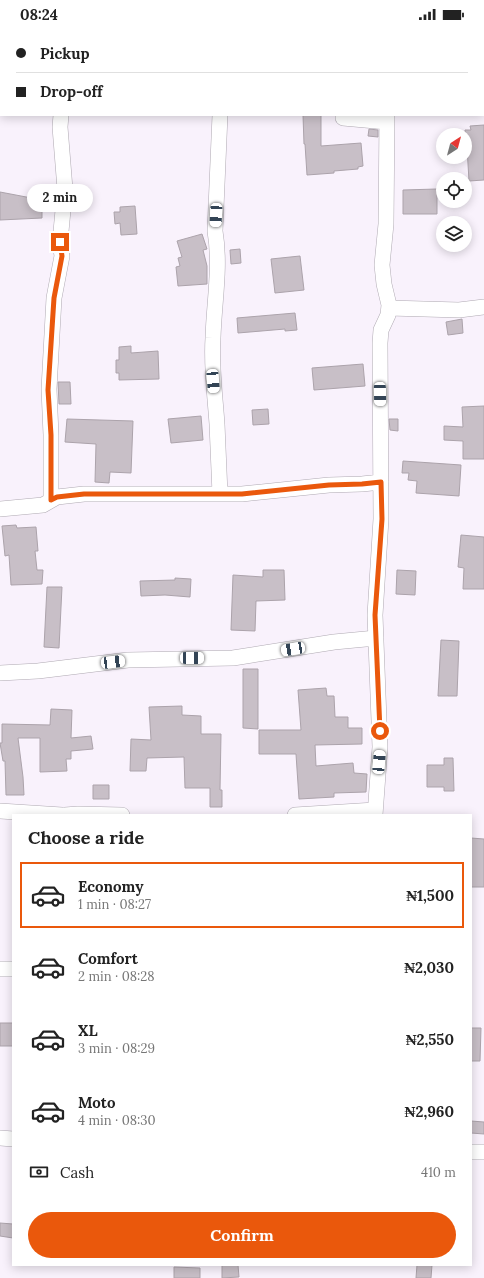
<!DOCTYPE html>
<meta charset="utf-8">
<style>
:root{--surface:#fff;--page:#f2f2f2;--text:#222;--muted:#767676;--line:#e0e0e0;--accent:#ea580c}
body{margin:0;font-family:Lora,serif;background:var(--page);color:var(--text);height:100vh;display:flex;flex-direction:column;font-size:15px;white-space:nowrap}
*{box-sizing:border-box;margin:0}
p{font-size:13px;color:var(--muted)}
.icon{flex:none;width:22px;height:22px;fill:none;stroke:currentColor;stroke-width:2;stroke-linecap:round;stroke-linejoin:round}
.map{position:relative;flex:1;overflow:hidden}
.drawer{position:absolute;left:12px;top:786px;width:460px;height:452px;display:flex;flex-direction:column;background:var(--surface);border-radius:0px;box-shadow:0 2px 10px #0003}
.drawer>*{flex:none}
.guide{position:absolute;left:0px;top:0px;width:484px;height:88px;box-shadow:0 2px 10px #0003;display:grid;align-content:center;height:88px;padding:0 16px;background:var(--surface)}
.needle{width:26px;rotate:36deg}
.fabs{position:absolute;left:436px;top:100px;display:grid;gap:8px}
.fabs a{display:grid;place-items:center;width:36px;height:36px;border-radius:50%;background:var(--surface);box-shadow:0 2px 10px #0003;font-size:20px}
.end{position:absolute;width:18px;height:18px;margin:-9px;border:5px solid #ea580c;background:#fff;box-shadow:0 0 0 2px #fff}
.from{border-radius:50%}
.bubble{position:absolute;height:28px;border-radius:14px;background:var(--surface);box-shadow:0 2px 10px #0003;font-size:13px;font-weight:700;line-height:28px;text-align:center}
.car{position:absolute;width:12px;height:24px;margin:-12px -6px;border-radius:5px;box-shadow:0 0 3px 1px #0007;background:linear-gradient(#fff 24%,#345 0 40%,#fff 0 76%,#345 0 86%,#fff 0)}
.guide b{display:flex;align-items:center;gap:14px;height:38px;font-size:15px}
.guide b+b{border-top:1px solid var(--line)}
.guide i{width:10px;height:10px;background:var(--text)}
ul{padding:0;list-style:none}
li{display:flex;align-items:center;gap:12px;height:66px;margin:0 8px 6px;padding:0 8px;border:2px solid transparent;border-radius:0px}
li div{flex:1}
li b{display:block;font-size:15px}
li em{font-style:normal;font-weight:700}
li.on{border-color:var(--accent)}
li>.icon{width:36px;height:36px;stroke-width:1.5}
h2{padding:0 16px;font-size:18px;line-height:48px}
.pay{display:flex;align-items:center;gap:10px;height:44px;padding:0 16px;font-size:15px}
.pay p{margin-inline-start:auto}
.button{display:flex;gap:8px;margin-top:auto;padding:8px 16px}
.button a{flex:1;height:46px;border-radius:24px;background:var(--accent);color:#fff;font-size:16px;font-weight:700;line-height:46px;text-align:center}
.status{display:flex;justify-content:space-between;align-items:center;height:28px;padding:0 20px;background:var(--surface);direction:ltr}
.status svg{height:11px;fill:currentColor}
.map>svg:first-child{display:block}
.building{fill:#c8bfc7;stroke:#aca3ab}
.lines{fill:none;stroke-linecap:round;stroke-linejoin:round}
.street-casing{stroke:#afa9b2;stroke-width:16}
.street{stroke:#fff;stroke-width:15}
.route{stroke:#ea580c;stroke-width:5}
</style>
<div class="status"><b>08:24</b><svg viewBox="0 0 49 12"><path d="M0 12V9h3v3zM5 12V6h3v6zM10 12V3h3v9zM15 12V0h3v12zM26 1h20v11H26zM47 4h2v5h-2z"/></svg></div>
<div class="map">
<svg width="484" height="1250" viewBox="0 0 484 1250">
<rect width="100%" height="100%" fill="#f9f2fc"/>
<!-- building -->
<path class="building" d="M 303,87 L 321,87 L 321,118 L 361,115 L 363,138 L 358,139 L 358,141 L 334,143 L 334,145 L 307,147 L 305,116 L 304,116 Z
M 484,97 L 484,152 L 469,153 L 467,119 L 465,119 L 465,102 L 471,102 L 470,98 Z
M 369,101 L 378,102 L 378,109 L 368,108 Z
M 437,161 L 437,186 L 403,186 L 403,162 Z
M 0,164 L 42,172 L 42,190 L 0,192 Z
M 135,178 L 137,206 L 121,207 L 120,195 L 115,196 L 114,184 L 120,184 L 120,179 Z
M 202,206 L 207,221 L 203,222 L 207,238 L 207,256 L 178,258 L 176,239 L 180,238 L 178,230 L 182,229 L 177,213 Z
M 240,221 L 241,235 L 231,236 L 230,222 Z
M 300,228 L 304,262 L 275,265 L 271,231 Z
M 295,285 L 297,302 L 285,303 L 285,301 L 238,305 L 237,290 Z
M 462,291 L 463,305 L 448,307 L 446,294 Z
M 131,318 L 131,325 L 158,323 L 159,351 L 119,352 L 119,345 L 116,345 L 116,332 L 119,332 L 119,319 Z
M 363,336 L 365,358 L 314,362 L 312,340 Z
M 58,354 L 70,354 L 71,376 L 59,376 Z
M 484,378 L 484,431 L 463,431 L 463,413 L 444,412 L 444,398 L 463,399 L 462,379 Z
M 268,381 L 269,396 L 253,397 L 252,382 Z
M 201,388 L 203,412 L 171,415 L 168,391 Z
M 67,391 L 133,393 L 131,445 L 110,444 L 109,455 L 95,454 L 96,416 L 65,414 Z
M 389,391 L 398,391 L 398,403 L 390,402 Z
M 403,433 L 461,437 L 459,468 L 416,465 L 417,453 L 408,452 L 409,445 L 402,445 Z
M 16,497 L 17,500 L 36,499 L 38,523 L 35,523 L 37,542 L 43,542 L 42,556 L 11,557 L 9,527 L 5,528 L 2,498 Z
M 461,507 L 484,509 L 484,561 L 463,561 L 464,540 L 458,539 Z
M 263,542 L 284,542 L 285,572 L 256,573 L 255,603 L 231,602 L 233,547 L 263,549 Z
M 397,542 L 416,543 L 415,567 L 396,566 Z
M 175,550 L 191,551 L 190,569 L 165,567 L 141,568 L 140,553 L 175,552 Z
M 47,559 L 62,559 L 59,620 L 44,619 Z
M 441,612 L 459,613 L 457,668 L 438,668 Z
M 243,641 L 258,641 L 258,701 L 243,700 Z
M 326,660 L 327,668 L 334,668 L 335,689 L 348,689 L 348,700 L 362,700 L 362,716 L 315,717 L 316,738 L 353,735 L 354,745 L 367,746 L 366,764 L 334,765 L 334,769 L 299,771 L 296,726 L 259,726 L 259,702 L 301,702 L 298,662 Z
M 182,678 L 182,687 L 201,688 L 201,706 L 221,706 L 220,762 L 222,762 L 222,779 L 210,779 L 210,760 L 185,760 L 184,729 L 147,730 L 146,743 L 130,743 L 131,711 L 151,712 L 149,679 Z
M 51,681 L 72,682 L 71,710 L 91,708 L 93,721 L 71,723 L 71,731 L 66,731 L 67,743 L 40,744 L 40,710 L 18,710 L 23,749 L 24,767 L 6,767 L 5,733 L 3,733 L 0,715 L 2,715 L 2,696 L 50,697 Z
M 444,730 L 453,730 L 454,763 L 444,763 L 444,759 L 427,759 L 427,737 L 444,737 Z
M 93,757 L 109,757 L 109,771 L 93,771 Z
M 471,810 L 484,811 L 484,859 L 471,859 Z
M 0,995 L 13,995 L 13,1018 L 0,1018 Z
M 471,1000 L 481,1000 L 480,1033 L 471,1033 Z
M 471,1093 L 484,1094 L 484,1106 L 471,1105 Z
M 0,1195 L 13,1196 L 13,1210 L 0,1208 Z
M 222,1237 L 238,1237 L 239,1249 L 222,1250 Z
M 417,1237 L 432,1237 L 431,1250 L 416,1250 Z
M 174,1239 L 200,1240 L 200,1250 L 174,1250 Z"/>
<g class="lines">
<!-- street casing -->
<g class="street-casing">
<path id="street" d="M 60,0 L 60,1
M 227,0 L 227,1
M 343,90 L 387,94
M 389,280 L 459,282 L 484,279
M 220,466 C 219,443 218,419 217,396 C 215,367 211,339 213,310 C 214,274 221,239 215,203 L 220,87
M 51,472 L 51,407 L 49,361 L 54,270 L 62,228 L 60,214 L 65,161 L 60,99 L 61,87
M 0,481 L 43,477 L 57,469 L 84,466 L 242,466 L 329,457 L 362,456 L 381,454
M 0,645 L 38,643 L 128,632 L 233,630 L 334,614 L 376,610
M 0,783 L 62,787
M 65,787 L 78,786 L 122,787
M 295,787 L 375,782
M 375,787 L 380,719 L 375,587 L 381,491 L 380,315 L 381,302 L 388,287 L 389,277 L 384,256 L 382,237 L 386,196 L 387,87
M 0,941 L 13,941
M 0,1110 L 13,1111
M 471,1124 L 484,1124"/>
</g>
<!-- street -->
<use href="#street" class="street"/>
</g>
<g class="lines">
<!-- route -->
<path class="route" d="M 60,214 L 62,228 L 54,270 L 48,362 L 51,407 L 51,472 L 57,469 L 84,466 L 242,466 L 329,457 L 362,456 L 381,454 L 382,491 L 375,587 L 380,703"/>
</g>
</svg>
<div class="fabs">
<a><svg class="needle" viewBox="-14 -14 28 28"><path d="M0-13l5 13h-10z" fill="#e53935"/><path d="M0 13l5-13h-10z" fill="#767676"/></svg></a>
<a><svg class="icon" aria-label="locate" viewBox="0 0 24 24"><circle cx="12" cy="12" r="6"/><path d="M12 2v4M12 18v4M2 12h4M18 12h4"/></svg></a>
<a><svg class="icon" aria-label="layers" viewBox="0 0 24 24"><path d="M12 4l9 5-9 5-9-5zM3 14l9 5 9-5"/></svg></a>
</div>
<i class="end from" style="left:380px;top:703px"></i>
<i class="end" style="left:60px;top:214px"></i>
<div class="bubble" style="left:27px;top:156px;width:66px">2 min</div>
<i class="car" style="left:216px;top:187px;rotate:183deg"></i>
<i class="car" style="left:213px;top:353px;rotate:175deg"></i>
<i class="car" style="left:380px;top:366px;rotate:179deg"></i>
<i class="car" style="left:293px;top:621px;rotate:261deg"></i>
<i class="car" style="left:192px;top:630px;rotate:90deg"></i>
<i class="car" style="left:113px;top:634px;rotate:83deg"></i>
<i class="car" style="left:379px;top:734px;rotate:5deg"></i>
<div class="guide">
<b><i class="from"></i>Pickup</b>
<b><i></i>Drop-off</b>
</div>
<section class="drawer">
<h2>Choose a ride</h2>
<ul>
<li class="on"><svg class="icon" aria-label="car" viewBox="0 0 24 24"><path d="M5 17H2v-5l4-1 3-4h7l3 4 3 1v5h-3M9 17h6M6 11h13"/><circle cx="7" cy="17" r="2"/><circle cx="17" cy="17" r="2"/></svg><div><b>Economy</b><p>1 min · 08:27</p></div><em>₦1,500</em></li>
<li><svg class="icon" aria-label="car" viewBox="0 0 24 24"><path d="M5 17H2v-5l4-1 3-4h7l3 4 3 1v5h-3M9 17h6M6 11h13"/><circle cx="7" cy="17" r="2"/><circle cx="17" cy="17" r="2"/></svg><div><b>Comfort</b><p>2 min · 08:28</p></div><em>₦2,030</em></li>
<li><svg class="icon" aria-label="car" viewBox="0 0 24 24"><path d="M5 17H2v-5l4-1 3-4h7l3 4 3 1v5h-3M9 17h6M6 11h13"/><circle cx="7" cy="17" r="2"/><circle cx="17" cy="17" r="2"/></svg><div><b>XL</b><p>3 min · 08:29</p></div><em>₦2,550</em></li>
<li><svg class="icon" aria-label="car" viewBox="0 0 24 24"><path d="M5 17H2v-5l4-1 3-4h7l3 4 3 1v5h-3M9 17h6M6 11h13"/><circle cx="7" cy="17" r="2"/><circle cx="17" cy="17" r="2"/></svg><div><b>Moto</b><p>4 min · 08:30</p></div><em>₦2,960</em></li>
</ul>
<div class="pay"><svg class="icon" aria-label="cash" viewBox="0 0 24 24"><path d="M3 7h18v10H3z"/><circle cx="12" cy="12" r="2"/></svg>Cash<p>410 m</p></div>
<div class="button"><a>Confirm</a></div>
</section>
</div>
